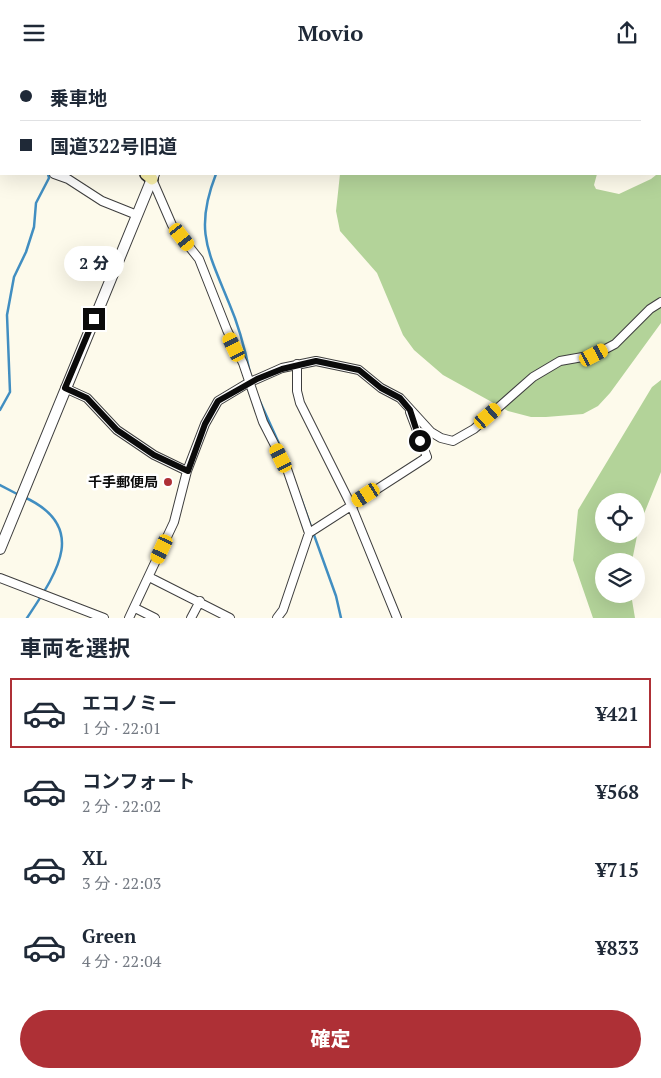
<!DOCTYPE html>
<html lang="ja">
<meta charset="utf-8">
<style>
:root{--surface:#fff;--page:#f2f2f3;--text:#1f2937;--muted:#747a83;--line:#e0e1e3;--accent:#ae3036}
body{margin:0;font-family:"PT Serif","Noto Sans JP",serif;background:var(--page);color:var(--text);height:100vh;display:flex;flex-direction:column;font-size:19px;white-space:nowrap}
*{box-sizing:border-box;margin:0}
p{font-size:16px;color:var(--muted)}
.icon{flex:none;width:28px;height:28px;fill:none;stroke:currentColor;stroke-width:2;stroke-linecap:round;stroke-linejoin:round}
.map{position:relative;height:553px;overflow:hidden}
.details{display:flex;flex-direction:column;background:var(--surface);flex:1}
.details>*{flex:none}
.top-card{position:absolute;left:0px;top:0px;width:661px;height:110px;box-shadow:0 5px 20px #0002;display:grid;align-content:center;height:110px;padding:0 20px;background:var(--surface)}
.buttons{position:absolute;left:595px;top:428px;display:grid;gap:10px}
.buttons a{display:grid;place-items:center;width:50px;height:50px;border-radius:50%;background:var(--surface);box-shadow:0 5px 20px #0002;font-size:25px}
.end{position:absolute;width:22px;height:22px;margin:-11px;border:6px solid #0b0b0b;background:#fff;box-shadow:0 0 0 2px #fff}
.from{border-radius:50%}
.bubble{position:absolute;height:35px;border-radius:18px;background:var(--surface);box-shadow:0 5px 20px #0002;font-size:16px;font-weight:800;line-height:35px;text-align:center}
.car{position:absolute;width:15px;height:30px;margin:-15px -8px;border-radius:6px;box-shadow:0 0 4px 1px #0007;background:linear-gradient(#f5c518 24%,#345 0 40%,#f5c518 0 76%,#345 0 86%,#f5c518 0)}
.top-card b{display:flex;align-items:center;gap:18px;height:48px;font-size:19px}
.top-card b+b{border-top:1px solid var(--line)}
.top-card i{width:12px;height:12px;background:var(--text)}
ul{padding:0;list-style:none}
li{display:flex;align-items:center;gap:15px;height:70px;margin:0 10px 8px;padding:0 10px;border:2px solid transparent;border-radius:0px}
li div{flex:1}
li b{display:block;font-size:19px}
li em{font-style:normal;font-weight:800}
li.current{border-color:var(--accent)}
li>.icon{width:45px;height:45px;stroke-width:1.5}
h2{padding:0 20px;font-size:22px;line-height:60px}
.action{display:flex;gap:10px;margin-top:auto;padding:10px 20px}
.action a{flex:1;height:58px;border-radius:30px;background:var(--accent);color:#fff;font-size:20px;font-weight:800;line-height:58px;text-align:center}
header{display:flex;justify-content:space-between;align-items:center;height:65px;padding:0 20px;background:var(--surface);font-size:22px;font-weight:800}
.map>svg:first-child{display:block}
.forest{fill:#b3d399;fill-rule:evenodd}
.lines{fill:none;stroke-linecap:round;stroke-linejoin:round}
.stream{stroke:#418ec1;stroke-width:2.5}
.minor-casing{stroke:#3e3e3e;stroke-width:10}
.tertiary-casing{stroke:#3e3e3e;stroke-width:12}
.secondary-casing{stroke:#2d2d2d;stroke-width:14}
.trunk-casing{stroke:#1c1c1c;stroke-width:15}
.minor{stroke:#fff;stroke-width:8}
.tertiary{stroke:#fff;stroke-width:10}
.secondary{stroke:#f8efab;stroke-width:11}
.trunk{stroke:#eab566;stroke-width:12}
.route{stroke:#0b0b0b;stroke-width:6}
.poi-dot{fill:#ae3036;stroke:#fff;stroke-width:2}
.labels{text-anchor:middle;stroke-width:5;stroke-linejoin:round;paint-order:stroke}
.poi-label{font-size:14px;font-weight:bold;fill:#0b0b0b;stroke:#fff;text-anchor:end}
</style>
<header><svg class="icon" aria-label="menu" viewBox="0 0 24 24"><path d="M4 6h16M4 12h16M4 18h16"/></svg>Movio<svg class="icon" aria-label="share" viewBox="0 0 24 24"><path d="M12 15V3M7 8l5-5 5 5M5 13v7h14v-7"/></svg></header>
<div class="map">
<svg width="661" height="553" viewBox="0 0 661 553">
<rect width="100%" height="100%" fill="#fdfaeb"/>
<!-- forest -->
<path class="forest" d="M 355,0 L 661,0 L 661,49 L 660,1 Z
M 661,106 L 661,258 L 610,328 L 598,341 L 583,349 L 546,352 L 531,352 L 508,346 L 443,310 L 414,285 L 403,270 L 377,208 L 340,166 L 336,146 L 340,109 L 597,109 L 594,120 L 596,124 L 619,129 L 651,114 Z
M 661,315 L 661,407 L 639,461 L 632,496 L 604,496 L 604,529 L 631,529 L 635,553 L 593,553 L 573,495 L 578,445 L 652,322 ZM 636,436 L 636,469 L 604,469 L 604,436 Z"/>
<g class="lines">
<!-- stream -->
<path class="stream" d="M 253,1 L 253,0
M 0,5 L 1,7
M 216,109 C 194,165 208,186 229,238 C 239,261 245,284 250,308
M 257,330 L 286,394
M 0,345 L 10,327 L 7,250 L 14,212 L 26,187 L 34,162 L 36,138 L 49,113 L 48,109
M 0,420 L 19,430
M 300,431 L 336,531 L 341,553
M 24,432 C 90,462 56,509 27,553"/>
<!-- minor casing -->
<g class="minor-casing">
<path id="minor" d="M 0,67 L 1,69
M 54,109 L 68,114 L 102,136 L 137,150
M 152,114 L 172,160 L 199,194 L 227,265 L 243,298 L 263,357 L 287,404 L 309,468
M 297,299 L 297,326 L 300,338 L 351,440 L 397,553
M 65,323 L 87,333 L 117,365 L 154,390 L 187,406
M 149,512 L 230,553
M 0,513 L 104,553
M 135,543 L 155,553
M 129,553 L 174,457 L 187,406 L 205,359 L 218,336 L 248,318 L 282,303 L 316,296 L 359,305 L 381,323 L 400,333 L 431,367 L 441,373 L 453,376 L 474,364 L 533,312 L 560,296 L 594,290 L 615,279 L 650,244 L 661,237
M 191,553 L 200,536
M 277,553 L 283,545 L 309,468 L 427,392 L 410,347"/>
</g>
<!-- tertiary casing -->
<g class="tertiary-casing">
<path id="tertiary" d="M 198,1 L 199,0
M 0,484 L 154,109"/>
</g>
<!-- secondary casing -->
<g class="secondary-casing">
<path id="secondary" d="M 94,0 L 95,1
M 146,109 L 152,114"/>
</g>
<!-- trunk casing -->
<g class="trunk-casing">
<path id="trunk" d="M 41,1 L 42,0
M 0,89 L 1,86"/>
</g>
<!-- minor -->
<use href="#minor" class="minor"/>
<!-- tertiary -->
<use href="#tertiary" class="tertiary"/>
<!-- secondary -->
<use href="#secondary" class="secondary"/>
<!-- trunk -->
<use href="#trunk" class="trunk"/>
</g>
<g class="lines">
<!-- route -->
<path class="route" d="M 94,254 L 65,323 L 87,333 L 117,365 L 154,390 L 188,406 L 205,359 L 218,336 L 257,314 L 282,304 L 316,296 L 359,305 L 381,323 L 400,333 L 410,345 L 420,376"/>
</g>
<!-- markers -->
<circle class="poi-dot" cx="168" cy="417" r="5"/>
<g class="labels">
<!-- poi labels -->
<g class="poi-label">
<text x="158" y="422">千手郵便局</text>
</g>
</g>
</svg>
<div class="buttons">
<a><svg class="icon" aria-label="locate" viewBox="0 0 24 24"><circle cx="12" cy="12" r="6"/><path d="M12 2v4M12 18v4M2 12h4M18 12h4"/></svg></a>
<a><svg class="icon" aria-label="layers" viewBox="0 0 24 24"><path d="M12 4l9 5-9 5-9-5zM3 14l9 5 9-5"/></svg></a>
</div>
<i class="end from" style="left:420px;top:376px"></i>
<i class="end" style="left:94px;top:254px"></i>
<div class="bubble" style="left:64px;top:181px;width:60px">2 分</div>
<i class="car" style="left:182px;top:172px;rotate:142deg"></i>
<i class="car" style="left:234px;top:282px;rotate:334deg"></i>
<i class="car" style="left:594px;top:290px;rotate:62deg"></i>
<i class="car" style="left:488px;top:351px;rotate:49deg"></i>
<i class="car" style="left:281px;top:393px;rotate:334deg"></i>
<i class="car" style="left:366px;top:430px;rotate:237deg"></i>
<i class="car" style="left:162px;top:484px;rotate:205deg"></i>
<div class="top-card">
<b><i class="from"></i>乗車地</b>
<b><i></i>国道322号旧道</b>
</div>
</div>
<section class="details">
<h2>車両を選択</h2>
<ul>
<li class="current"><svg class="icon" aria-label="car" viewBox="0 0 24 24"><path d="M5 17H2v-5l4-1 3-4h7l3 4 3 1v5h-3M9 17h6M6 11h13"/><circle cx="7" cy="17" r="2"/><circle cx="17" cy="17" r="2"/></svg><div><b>エコノミー</b><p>1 分 · 22:01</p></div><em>¥421</em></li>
<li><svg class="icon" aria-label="car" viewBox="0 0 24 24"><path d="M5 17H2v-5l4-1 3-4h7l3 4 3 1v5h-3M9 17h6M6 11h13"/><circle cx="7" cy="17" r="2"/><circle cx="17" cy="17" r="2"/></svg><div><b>コンフォート</b><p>2 分 · 22:02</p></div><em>¥568</em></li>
<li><svg class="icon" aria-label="car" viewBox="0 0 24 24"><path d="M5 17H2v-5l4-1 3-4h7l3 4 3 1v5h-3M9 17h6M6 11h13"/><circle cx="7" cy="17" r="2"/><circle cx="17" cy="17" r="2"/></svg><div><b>XL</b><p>3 分 · 22:03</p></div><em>¥715</em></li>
<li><svg class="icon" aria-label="car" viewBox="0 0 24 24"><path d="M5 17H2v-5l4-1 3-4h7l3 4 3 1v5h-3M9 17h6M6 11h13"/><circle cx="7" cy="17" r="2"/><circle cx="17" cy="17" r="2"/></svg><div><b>Green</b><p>4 分 · 22:04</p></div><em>¥833</em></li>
</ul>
<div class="action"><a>確定</a></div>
</section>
